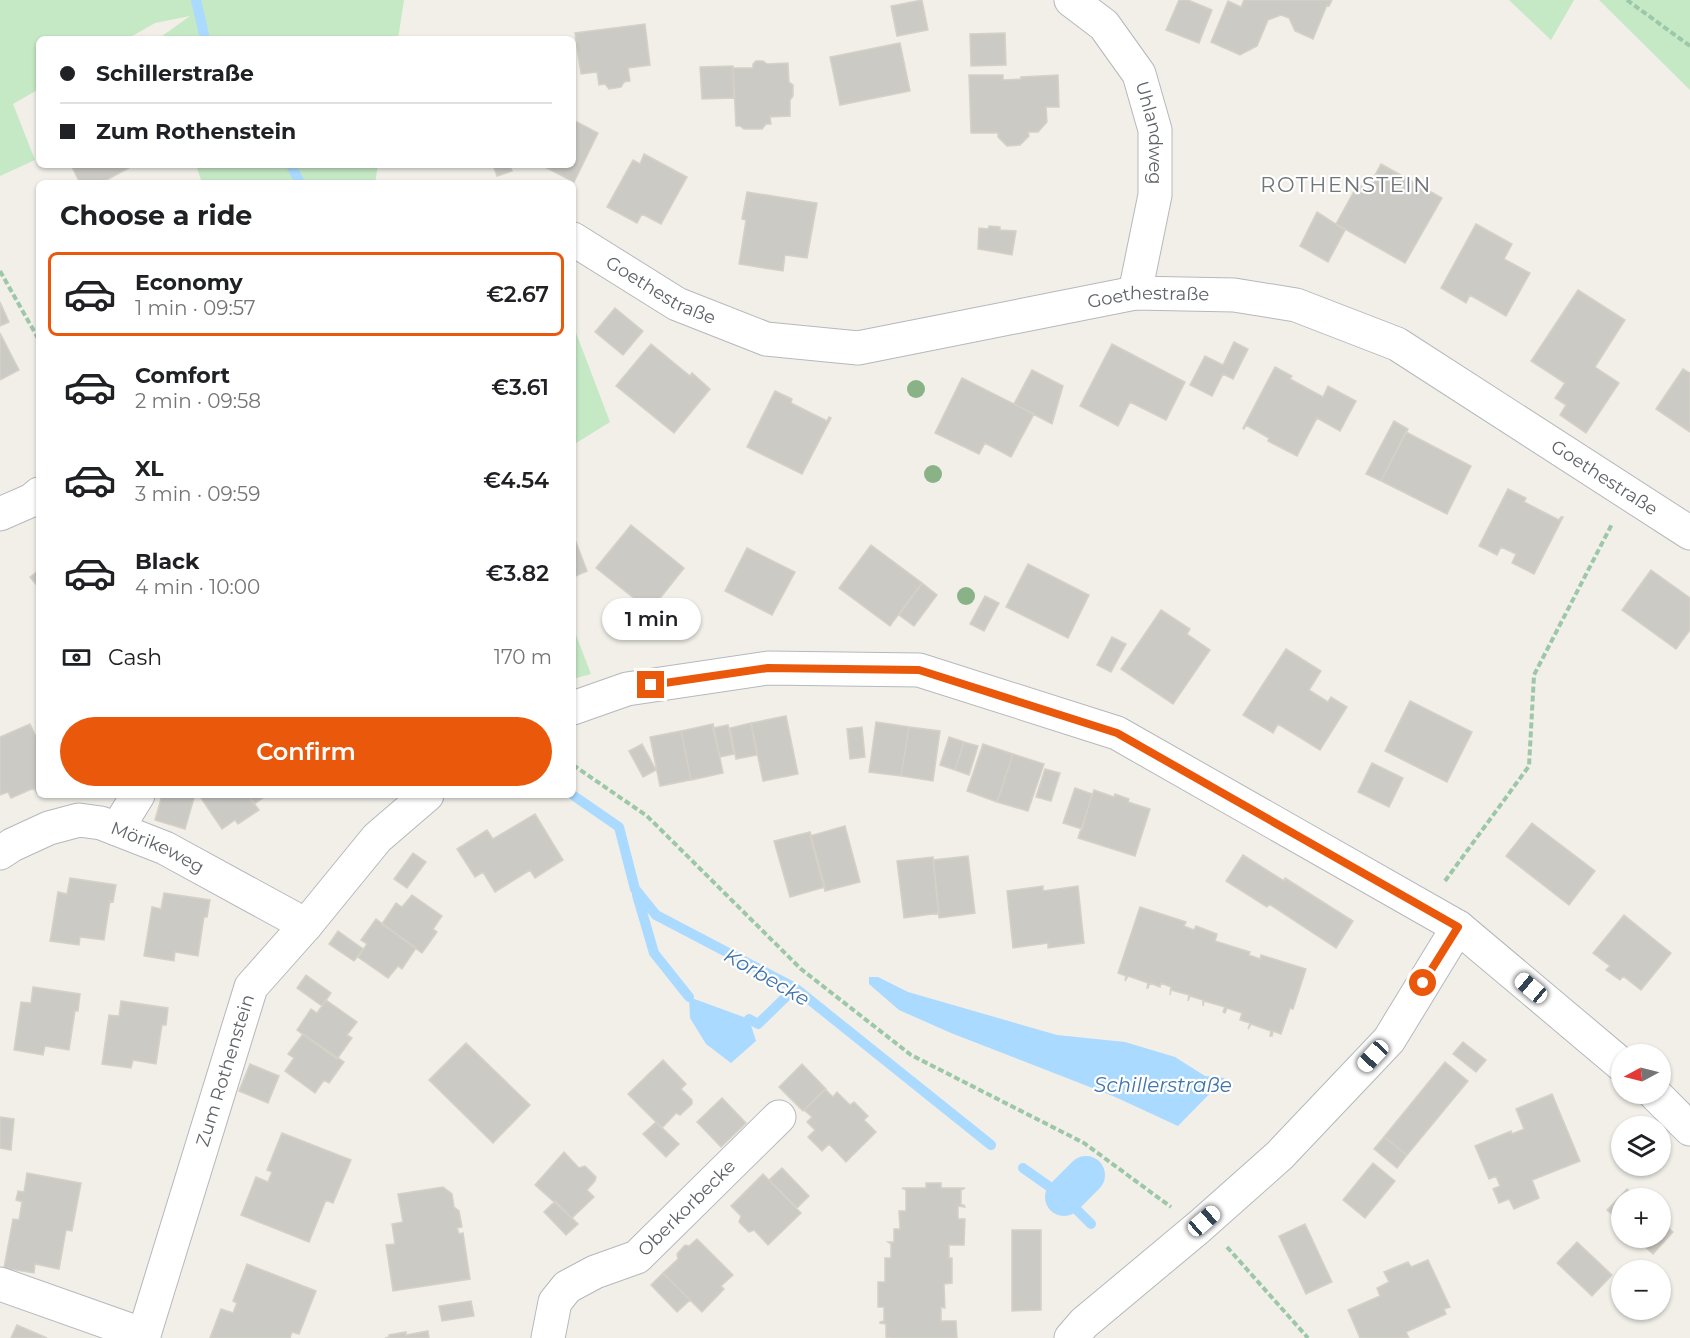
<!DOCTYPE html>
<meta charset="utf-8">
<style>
:root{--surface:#fff;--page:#f2f2f2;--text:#202124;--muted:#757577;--line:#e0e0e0;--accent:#ea580c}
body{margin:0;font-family:Montserrat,sans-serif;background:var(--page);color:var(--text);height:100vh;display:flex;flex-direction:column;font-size:22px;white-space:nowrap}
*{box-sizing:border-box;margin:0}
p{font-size:20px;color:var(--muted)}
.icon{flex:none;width:33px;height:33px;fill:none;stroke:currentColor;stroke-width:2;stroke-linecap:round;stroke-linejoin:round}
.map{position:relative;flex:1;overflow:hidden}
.side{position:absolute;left:36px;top:180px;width:540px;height:618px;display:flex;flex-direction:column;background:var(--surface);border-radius:9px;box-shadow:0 2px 4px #0004}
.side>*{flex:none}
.guide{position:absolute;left:36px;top:36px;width:540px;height:132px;border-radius:9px;box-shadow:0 2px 4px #0004;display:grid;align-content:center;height:132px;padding:0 24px;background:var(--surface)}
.needle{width:39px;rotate:263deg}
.tools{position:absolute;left:1611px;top:1044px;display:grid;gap:12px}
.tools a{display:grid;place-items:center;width:60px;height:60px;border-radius:50%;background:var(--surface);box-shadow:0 2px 4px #0004;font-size:30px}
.end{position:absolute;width:27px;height:27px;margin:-14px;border:8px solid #ea580c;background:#fff;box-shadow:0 0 0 3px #fff}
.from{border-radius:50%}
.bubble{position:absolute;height:42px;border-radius:21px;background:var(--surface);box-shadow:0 2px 4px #0004;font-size:20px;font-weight:600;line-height:42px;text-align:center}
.car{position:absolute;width:18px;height:36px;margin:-18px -9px;border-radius:8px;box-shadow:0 0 4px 2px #0007;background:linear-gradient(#fff 24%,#345 0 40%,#fff 0 76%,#345 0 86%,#fff 0)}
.guide b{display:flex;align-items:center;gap:21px;height:57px;font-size:22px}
.guide b+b{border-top:2px solid var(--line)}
.guide i{width:15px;height:15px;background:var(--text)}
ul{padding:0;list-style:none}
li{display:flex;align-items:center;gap:18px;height:84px;margin:0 12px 9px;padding:0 12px;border:3px solid transparent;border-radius:9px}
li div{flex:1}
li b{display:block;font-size:22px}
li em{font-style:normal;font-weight:600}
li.selected{border-color:var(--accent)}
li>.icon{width:54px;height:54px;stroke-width:1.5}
h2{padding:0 24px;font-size:27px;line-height:72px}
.pay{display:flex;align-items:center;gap:15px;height:66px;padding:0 24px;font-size:22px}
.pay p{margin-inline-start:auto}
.primary-button{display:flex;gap:12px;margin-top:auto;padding:12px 24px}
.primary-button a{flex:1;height:69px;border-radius:36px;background:var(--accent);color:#fff;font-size:24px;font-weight:600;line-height:69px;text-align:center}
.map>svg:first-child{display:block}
.green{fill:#c5e8c5}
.water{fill:#aadaff}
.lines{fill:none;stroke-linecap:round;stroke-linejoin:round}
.stream{stroke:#aadaff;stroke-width:10}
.canal{stroke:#aadaff;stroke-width:38}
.building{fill:#cccac5;stroke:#d6d1c6;stroke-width:1.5}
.minor-casing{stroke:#b5b8bc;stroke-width:35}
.path{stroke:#9cc7a9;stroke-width:4;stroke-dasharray:6 3;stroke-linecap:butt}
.minor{stroke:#fff;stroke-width:33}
.tree{fill:#89b387}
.route{stroke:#ea580c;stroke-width:8}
.labels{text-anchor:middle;stroke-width:4.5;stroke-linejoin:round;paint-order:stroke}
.street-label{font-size:18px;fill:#5f6368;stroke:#fff}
.water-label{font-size:20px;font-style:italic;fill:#4174aa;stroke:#fff}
.quarter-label{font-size:21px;letter-spacing:1.5px;fill:#70757a;stroke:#fff}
</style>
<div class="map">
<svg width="1690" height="1338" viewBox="0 0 1690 1338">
<rect width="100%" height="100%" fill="#f1efe8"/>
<!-- green -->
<path class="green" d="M 0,0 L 404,0 L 398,39 L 158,39 L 190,16 L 155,23 L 127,39 L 39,39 L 39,89 L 13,104 L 35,160 L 0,176 Z
M 1509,0 L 1574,0 L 1551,40 Z
M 1599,0 L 1690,0 L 1690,90 Z
M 196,165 L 378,165 L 375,183 L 202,183 Z
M 573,325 L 610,422 L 573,445 Z
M 573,627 L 591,674 L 573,679 Z"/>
<!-- water -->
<path class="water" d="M 869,977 L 878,977 L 908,992 L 1057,1035 L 1125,1042 L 1175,1057 L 1205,1076 L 1225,1078 L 1178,1126 L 1113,1096 L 951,1033 L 899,1010 L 869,984 Z
M 689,997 L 749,1019 L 756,1041 L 731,1063 L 706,1044 L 690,1018 Z"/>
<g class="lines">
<!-- stream -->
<path class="stream" d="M 196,0 L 205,39
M 291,165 L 300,183
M 574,796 L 619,827 L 635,889 L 656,915 L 795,988 L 991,1145
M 637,895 L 654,953 L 689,997
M 749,1019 L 758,1024 L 795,988
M 1023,1168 L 1064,1197 L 1091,1224"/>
<!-- canal -->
<path class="canal" d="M 1064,1197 L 1086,1175"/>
</g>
<!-- building -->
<path class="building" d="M 922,0 L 928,30 L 897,36 L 891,6 Z
M 1179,0 L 1188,0 L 1212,10 L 1199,43 L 1166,30 Z
M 1244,0 L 1332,0 L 1329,6 L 1327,5 L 1313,39 L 1295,31 L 1289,18 L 1281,15 L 1268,20 L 1257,46 L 1240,55 L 1211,42 L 1228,1 L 1241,7 Z
M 645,24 L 650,65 L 628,68 L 630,81 L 624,82 L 621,87 L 609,89 L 605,84 L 599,85 L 597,72 L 581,74 L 575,33 Z
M 1005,33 L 1006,65 L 971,66 L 970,34 Z
M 900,43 L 910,91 L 840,105 L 830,57 Z
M 756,61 L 763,61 L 767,64 L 788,63 L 789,82 L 793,85 L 793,96 L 790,100 L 790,116 L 770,117 L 771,124 L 766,124 L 762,129 L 744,129 L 740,126 L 736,126 L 733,68 L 753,68 L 753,64 Z
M 733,66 L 734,98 L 702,99 L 700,67 Z
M 969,75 L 1003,75 L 1003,80 L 1021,79 L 1021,77 L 1058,75 L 1059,107 L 1046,107 L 1047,122 L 1038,132 L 1028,132 L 1029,136 L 1020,145 L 1007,146 L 998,137 L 998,133 L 971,133 Z
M 573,120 L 598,133 L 574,182 L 541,165 L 573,165 Z
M 644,154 L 687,177 L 661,224 L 642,214 L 637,223 L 607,207 L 633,160 L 640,164 Z
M 1381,164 L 1442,198 L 1405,263 L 1336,224 L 1358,184 L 1367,190 Z
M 71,165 L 134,165 L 101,183 L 80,183 Z
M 493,165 L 510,165 L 512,171 L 497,176 Z
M 747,192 L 817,203 L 807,258 L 785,255 L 783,271 L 739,264 L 746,220 L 742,219 Z
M 1317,212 L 1345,230 L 1328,262 L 1300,246 Z
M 1476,224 L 1512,244 L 1504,259 L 1530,273 L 1506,316 L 1470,295 L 1466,303 L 1441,288 Z
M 989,226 L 1000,227 L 1000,230 L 1016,231 L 1012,255 L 978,249 L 979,228 L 988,229 Z
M 1578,290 L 1625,320 L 1595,367 L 1619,383 L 1586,433 L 1560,415 L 1566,405 L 1555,398 L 1565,383 L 1531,361 Z
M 0,302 L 9,322 L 0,326 Z
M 615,308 L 643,331 L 623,355 L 595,332 Z
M 0,333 L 19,370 L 0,380 Z
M 1234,342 L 1248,349 L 1233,379 L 1223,374 L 1212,396 L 1190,385 L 1205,356 L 1223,365 Z
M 651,344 L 690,376 L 692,373 L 710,389 L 674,433 L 616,386 Z
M 1112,344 L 1185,382 L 1166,420 L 1130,402 L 1118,426 L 1080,406 Z
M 1275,367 L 1292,376 L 1290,379 L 1323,397 L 1328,386 L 1356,401 L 1340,431 L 1317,418 L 1297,456 L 1268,441 L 1269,438 L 1246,425 L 1244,429 L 1243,428 Z
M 1683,369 L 1690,373 L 1690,432 L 1656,409 Z
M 1032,370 L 1063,386 L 1052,424 L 1014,404 Z
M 962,378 L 1034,414 L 1011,457 L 985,443 L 979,454 L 935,433 Z
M 775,391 L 792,399 L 791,403 L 827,421 L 829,417 L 831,418 L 802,474 L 747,447 Z
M 1394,421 L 1408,429 L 1381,481 L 1366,474 Z
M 1406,432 L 1471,466 L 1447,514 L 1381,481 Z
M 1508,489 L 1526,498 L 1524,502 L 1559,520 L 1561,517 L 1563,517 L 1534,574 L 1512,563 L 1516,554 L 1501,547 L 1497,555 L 1479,546 Z
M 631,525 L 684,568 L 650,611 L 596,568 Z
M 576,542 L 587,571 L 573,577 L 573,543 Z
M 871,545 L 922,583 L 890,626 L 839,588 Z
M 747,548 L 795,572 L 772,615 L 725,591 Z
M 1028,564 L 1089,595 L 1068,638 L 1006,607 Z
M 39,570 L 39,588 L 30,577 Z
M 1651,570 L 1690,598 L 1690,630 L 1676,649 L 1622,610 Z
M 922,583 L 937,595 L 914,626 L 899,615 Z
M 985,596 L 999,603 L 984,631 L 970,624 Z
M 1161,610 L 1190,629 L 1187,634 L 1210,650 L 1173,704 L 1121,669 Z
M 1112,637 L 1126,644 L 1111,672 L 1097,665 Z
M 1286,649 L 1321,671 L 1309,690 L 1328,702 L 1331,697 L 1347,707 L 1320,750 L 1278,724 L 1273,733 L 1243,715 Z
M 1410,701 L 1472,732 L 1447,782 L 1385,751 Z
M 786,716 L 798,774 L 763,781 L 751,723 Z
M 876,722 L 909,727 L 901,776 L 869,772 Z
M 751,723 L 757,755 L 736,759 L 730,728 Z
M 30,724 L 39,743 L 39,792 L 37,793 L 34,788 L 11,798 L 8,792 L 0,795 L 0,737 Z
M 713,724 L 723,773 L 691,780 L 681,731 Z
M 728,725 L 734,754 L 720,757 L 713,728 Z
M 862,727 L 865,757 L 850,759 L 847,729 Z
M 909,727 L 940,731 L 933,781 L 901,776 Z
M 681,731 L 691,780 L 660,786 L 650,737 Z
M 949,737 L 964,742 L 955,770 L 940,765 Z
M 964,742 L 978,746 L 969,775 L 955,770 Z
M 642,744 L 656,770 L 643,777 L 629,751 Z
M 983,744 L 1013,754 L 997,802 L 967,791 Z
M 1013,754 L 1044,764 L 1028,811 L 997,802 Z
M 1372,763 L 1403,778 L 1389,807 L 1358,792 Z
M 1045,769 L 1060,773 L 1051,801 L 1036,797 Z
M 1075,788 L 1092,794 L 1082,829 L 1063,823 Z
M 1094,790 L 1114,797 L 1115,794 L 1129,799 L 1128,802 L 1150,809 L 1135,856 L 1078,838 Z
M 162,795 L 184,795 L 194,798 L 185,829 L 155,820 Z
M 199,795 L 248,795 L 259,810 L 238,824 L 235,820 L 222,829 Z
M 248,795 L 267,795 L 254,804 Z
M 535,814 L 563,860 L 535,878 L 530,870 L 495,892 L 483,872 L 475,877 L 457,849 L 487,830 L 493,839 Z
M 1532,823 L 1595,871 L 1569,905 L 1506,856 Z
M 845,826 L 860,882 L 825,891 L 810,836 Z
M 810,832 L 825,887 L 790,897 L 774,841 Z
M 413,853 L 426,862 L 407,888 L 394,879 Z
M 1243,855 L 1284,881 L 1285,878 L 1353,921 L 1336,948 L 1269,904 L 1267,907 L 1226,881 Z
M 968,856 L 975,913 L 939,918 L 933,860 Z
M 933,857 L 939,913 L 904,918 L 897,861 Z
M 70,878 L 116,885 L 113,902 L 110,901 L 104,940 L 80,937 L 79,945 L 50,941 L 58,892 L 67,894 Z
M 1043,886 L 1043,891 L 1078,886 L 1084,943 L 1048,948 L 1048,943 L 1013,948 L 1007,891 Z
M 164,893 L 210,900 L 207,917 L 204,917 L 198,956 L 175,952 L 174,961 L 144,956 L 152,907 L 161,909 Z
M 412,895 L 442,916 L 433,929 L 437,932 L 422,953 L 382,924 L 396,903 L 402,907 Z
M 1140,907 L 1186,922 L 1184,926 L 1194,930 L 1196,926 L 1217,934 L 1215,941 L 1250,952 L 1249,955 L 1260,959 L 1261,955 L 1306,969 L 1293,1009 L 1290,1008 L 1281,1034 L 1273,1031 L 1272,1036 L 1270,1036 L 1271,1031 L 1251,1024 L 1248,1029 L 1250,1023 L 1240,1020 L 1242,1013 L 1227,1008 L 1225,1013 L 1223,1012 L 1225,1007 L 1204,1001 L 1203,1006 L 1203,1000 L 1190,996 L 1188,1001 L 1189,995 L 1171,990 L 1170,995 L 1171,987 L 1161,983 L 1160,987 L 1150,983 L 1148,988 L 1147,988 L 1148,983 L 1128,976 L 1125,981 L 1126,976 L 1118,973 Z
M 1624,915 L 1671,953 L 1641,990 L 1623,976 L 1620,980 L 1606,970 L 1610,966 L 1593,953 Z
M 376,919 L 416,948 L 402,969 L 398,966 L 388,978 L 358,957 L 367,944 L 361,940 Z
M 338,931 L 363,949 L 354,961 L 329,944 Z
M 306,975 L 331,993 L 322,1006 L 297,988 Z
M 33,987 L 80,994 L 78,1011 L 75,1011 L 69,1050 L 45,1046 L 43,1055 L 14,1050 L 21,1002 L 31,1003 Z
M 326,1000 L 357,1022 L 347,1035 L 352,1038 L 337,1059 L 297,1030 L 311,1009 L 317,1013 Z
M 121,1001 L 168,1008 L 166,1025 L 162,1025 L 156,1064 L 133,1060 L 131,1068 L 102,1064 L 109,1015 L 119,1016 Z
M 303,1034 L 344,1062 L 329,1083 L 324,1080 L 315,1093 L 285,1071 L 294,1058 L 288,1054 Z
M 1463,1042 L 1486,1060 L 1476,1072 L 1453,1054 Z
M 466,1043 L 530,1105 L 493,1143 L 429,1080 Z
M 663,1060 L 686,1084 L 681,1089 L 692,1100 L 692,1104 L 680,1115 L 676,1113 L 662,1128 L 628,1094 Z
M 1445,1062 L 1468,1081 L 1407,1155 L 1384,1137 Z
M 250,1064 L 279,1076 L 268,1103 L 239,1091 Z
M 802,1064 L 826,1089 L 803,1111 L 779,1087 Z
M 825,1089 L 833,1097 L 837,1092 L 850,1105 L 854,1102 L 868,1116 L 864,1120 L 876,1132 L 846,1162 L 829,1144 L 822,1151 L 808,1137 L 815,1130 L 807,1122 L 812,1117 L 804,1110 Z
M 1552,1094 L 1580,1161 L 1532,1180 L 1539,1198 L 1514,1209 L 1509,1199 L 1499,1203 L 1493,1189 L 1500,1186 L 1496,1176 L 1489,1179 L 1475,1146 L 1511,1131 L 1512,1134 L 1524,1129 L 1516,1109 Z
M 722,1098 L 746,1123 L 721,1147 L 697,1122 Z
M 0,1117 L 14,1119 L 11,1150 L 0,1148 Z
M 656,1122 L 679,1144 L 666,1157 L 643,1134 Z
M 282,1133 L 351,1160 L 333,1203 L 326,1200 L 309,1242 L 241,1215 L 256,1177 L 268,1182 L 272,1172 L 267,1170 Z
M 1384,1137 L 1407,1155 L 1397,1168 L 1374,1149 Z
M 564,1152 L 579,1168 L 585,1166 L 596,1177 L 595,1181 L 587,1190 L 594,1197 L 572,1218 L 535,1185 Z
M 1373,1163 L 1395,1181 L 1365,1218 L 1343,1200 Z
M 782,1168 L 809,1196 L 797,1208 L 769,1180 Z
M 27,1173 L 81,1183 L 72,1231 L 66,1230 L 59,1269 L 35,1264 L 34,1273 L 4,1268 L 13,1219 L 19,1220 L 22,1202 L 16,1200 L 18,1191 L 24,1192 Z
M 763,1174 L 801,1213 L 768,1245 L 754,1230 L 749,1232 L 739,1222 L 741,1216 L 731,1206 Z
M 926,1183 L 941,1183 L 941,1188 L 965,1188 L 961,1190 L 961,1205 L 964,1205 L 965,1207 L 958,1206 L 958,1219 L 965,1219 L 964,1245 L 949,1245 L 949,1258 L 952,1258 L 952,1283 L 944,1284 L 945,1308 L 941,1307 L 941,1321 L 956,1321 L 957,1338 L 891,1338 L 886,1337 L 886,1324 L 880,1323 L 880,1322 L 884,1321 L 884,1307 L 878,1307 L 878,1282 L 885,1282 L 885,1258 L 891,1258 L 891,1244 L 888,1242 L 894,1242 L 894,1229 L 900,1229 L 899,1211 L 906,1211 L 906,1190 L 902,1188 L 926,1188 Z
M 443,1187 L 452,1194 L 454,1207 L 459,1211 L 462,1227 L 457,1228 L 459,1234 L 463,1233 L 470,1279 L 393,1291 L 386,1245 L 395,1244 L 392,1224 L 403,1222 L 398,1194 Z
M 1627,1189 L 1637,1198 L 1622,1198 L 1622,1224 L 1607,1210 Z
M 555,1201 L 578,1224 L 566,1235 L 544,1212 Z
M 1660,1220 L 1673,1232 L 1653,1254 L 1635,1238 L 1660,1238 Z
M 1305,1224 L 1332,1282 L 1306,1294 L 1279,1236 Z
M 1012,1230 L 1041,1230 L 1041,1310 L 1012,1311 Z
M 697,1239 L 733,1275 L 721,1286 L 724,1289 L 702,1312 L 663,1273 L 678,1259 L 677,1254 L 685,1245 L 689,1246 Z
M 1577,1242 L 1612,1275 L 1592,1296 L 1557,1263 Z
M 1428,1260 L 1450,1307 L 1444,1309 L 1446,1314 L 1406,1332 L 1409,1338 L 1360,1338 L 1348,1310 L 1380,1296 L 1377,1288 L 1389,1282 L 1384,1272 L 1408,1262 L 1411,1267 Z
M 247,1264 L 316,1291 L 299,1334 L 292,1332 L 290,1338 L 210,1338 L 221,1309 L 233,1313 L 237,1303 L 233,1301 Z
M 663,1273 L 690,1300 L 677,1312 L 651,1285 Z
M 471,1301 L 474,1316 L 442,1321 L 439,1306 Z
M 17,1325 L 47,1338 L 11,1338 Z
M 428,1331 L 429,1338 L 385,1338 L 389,1337 L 389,1335 L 406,1332 L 406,1335 Z"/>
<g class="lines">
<!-- minor casing -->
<g class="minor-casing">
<g id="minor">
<path id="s1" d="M 1071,0 L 1104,25 L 1139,74 L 1155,130 L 1155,195 L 1135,293"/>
<path id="s2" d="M 573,239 L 677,304 L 766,339 L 858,348 L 1135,293 L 1234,295 L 1296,305 L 1397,344 L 1690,533"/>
<path d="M 0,514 L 32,500 L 39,494"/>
<path d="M 573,708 L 627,689 L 768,668 L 919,670 L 1117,733 L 1458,927 L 1622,1065"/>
<path d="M 117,829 L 138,795"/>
<path id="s3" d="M 0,853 L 12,845 L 49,828 L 79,820 L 101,823 L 165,848 L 306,925"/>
<path d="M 1655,1094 L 1690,1129"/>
<path d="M 0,1284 L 144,1335"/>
<path id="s4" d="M 143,1338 L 251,987 L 306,925 L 377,838 L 427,795"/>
<path id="s5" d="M 548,1338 L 555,1302 L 567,1287 L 595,1272 L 637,1257 L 779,1117"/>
<path d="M 1071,1338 L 1084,1323 L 1199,1227 L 1280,1155 L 1389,1040 L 1458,927"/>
</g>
</g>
<!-- path -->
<path class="path" d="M 1627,0 L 1690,46
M 0,271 L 39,340
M 573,765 L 647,816 L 801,969 L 911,1055 L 1084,1143 L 1171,1207
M 1445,881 L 1529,766 L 1534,675 L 1612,524
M 1227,1247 L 1308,1338"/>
<!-- minor -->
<use href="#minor" class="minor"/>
</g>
<!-- trees -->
<g class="tree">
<circle cx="916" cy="389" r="9"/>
<circle cx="933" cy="474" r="9"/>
<circle cx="966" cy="596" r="9"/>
</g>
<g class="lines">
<!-- route -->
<path class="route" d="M 651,685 L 768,668 L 919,670 L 1117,733 L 1458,927 L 1423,983"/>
</g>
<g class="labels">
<!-- street labels -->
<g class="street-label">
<text dy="6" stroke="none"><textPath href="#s1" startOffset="162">Uhlandweg</textPath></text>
<text dy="6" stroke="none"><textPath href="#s2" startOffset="102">Goethestraße</textPath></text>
<text dy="6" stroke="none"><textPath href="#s2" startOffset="606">Goethestraße</textPath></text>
<text dy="6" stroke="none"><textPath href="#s2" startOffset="1110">Goethestraße</textPath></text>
<text dy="6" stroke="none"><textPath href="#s3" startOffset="170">Mörikeweg</textPath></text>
<text dy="6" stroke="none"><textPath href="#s4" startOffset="280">Zum Rothenstein</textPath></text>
<text dy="6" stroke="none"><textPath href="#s5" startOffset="202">Oberkorbecke</textPath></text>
</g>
<!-- water labels -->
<g class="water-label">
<text transform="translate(767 977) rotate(30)" y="7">Korbecke</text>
<text x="1163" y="1092">Schillerstraße</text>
</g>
<!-- quarter labels -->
<g class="quarter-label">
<text x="1346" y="192">ROTHENSTEIN</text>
</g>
</g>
</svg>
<div class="tools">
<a><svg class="needle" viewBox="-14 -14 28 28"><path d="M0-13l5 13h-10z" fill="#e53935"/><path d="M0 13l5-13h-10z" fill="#757577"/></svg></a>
<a><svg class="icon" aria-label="layers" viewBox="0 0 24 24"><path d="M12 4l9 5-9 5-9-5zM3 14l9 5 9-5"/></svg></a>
<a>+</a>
<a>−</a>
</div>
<i class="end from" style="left:1423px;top:983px"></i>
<i class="end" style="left:651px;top:685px"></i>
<div class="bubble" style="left:602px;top:598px;width:99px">1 min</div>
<i class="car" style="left:1531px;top:988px;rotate:310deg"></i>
<i class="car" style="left:1373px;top:1056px;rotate:223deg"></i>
<i class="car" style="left:1204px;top:1221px;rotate:49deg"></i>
<div class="guide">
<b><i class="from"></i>Schillerstraße</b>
<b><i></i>Zum Rothenstein</b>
</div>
<section class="side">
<h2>Choose a ride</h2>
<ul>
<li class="selected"><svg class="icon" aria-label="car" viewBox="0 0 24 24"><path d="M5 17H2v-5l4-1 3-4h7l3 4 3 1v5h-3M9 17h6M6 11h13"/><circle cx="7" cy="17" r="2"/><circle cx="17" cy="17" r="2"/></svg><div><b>Economy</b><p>1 min · 09:57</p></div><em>€2.67</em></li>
<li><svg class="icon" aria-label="car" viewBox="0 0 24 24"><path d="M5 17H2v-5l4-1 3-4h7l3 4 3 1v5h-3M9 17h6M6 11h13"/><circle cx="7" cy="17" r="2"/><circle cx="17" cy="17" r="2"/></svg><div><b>Comfort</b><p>2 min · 09:58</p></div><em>€3.61</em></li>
<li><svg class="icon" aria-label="car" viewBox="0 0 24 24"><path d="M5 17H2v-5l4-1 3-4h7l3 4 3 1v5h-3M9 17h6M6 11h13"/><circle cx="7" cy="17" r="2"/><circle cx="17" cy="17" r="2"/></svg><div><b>XL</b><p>3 min · 09:59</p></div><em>€4.54</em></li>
<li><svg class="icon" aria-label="car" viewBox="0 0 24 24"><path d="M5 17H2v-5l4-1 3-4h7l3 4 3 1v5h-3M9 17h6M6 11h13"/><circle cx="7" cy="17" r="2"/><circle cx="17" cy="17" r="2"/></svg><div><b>Black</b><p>4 min · 10:00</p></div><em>€3.82</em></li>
</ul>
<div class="pay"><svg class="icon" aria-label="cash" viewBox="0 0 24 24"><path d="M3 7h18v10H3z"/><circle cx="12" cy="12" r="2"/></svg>Cash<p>170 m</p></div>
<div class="primary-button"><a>Confirm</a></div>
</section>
</div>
